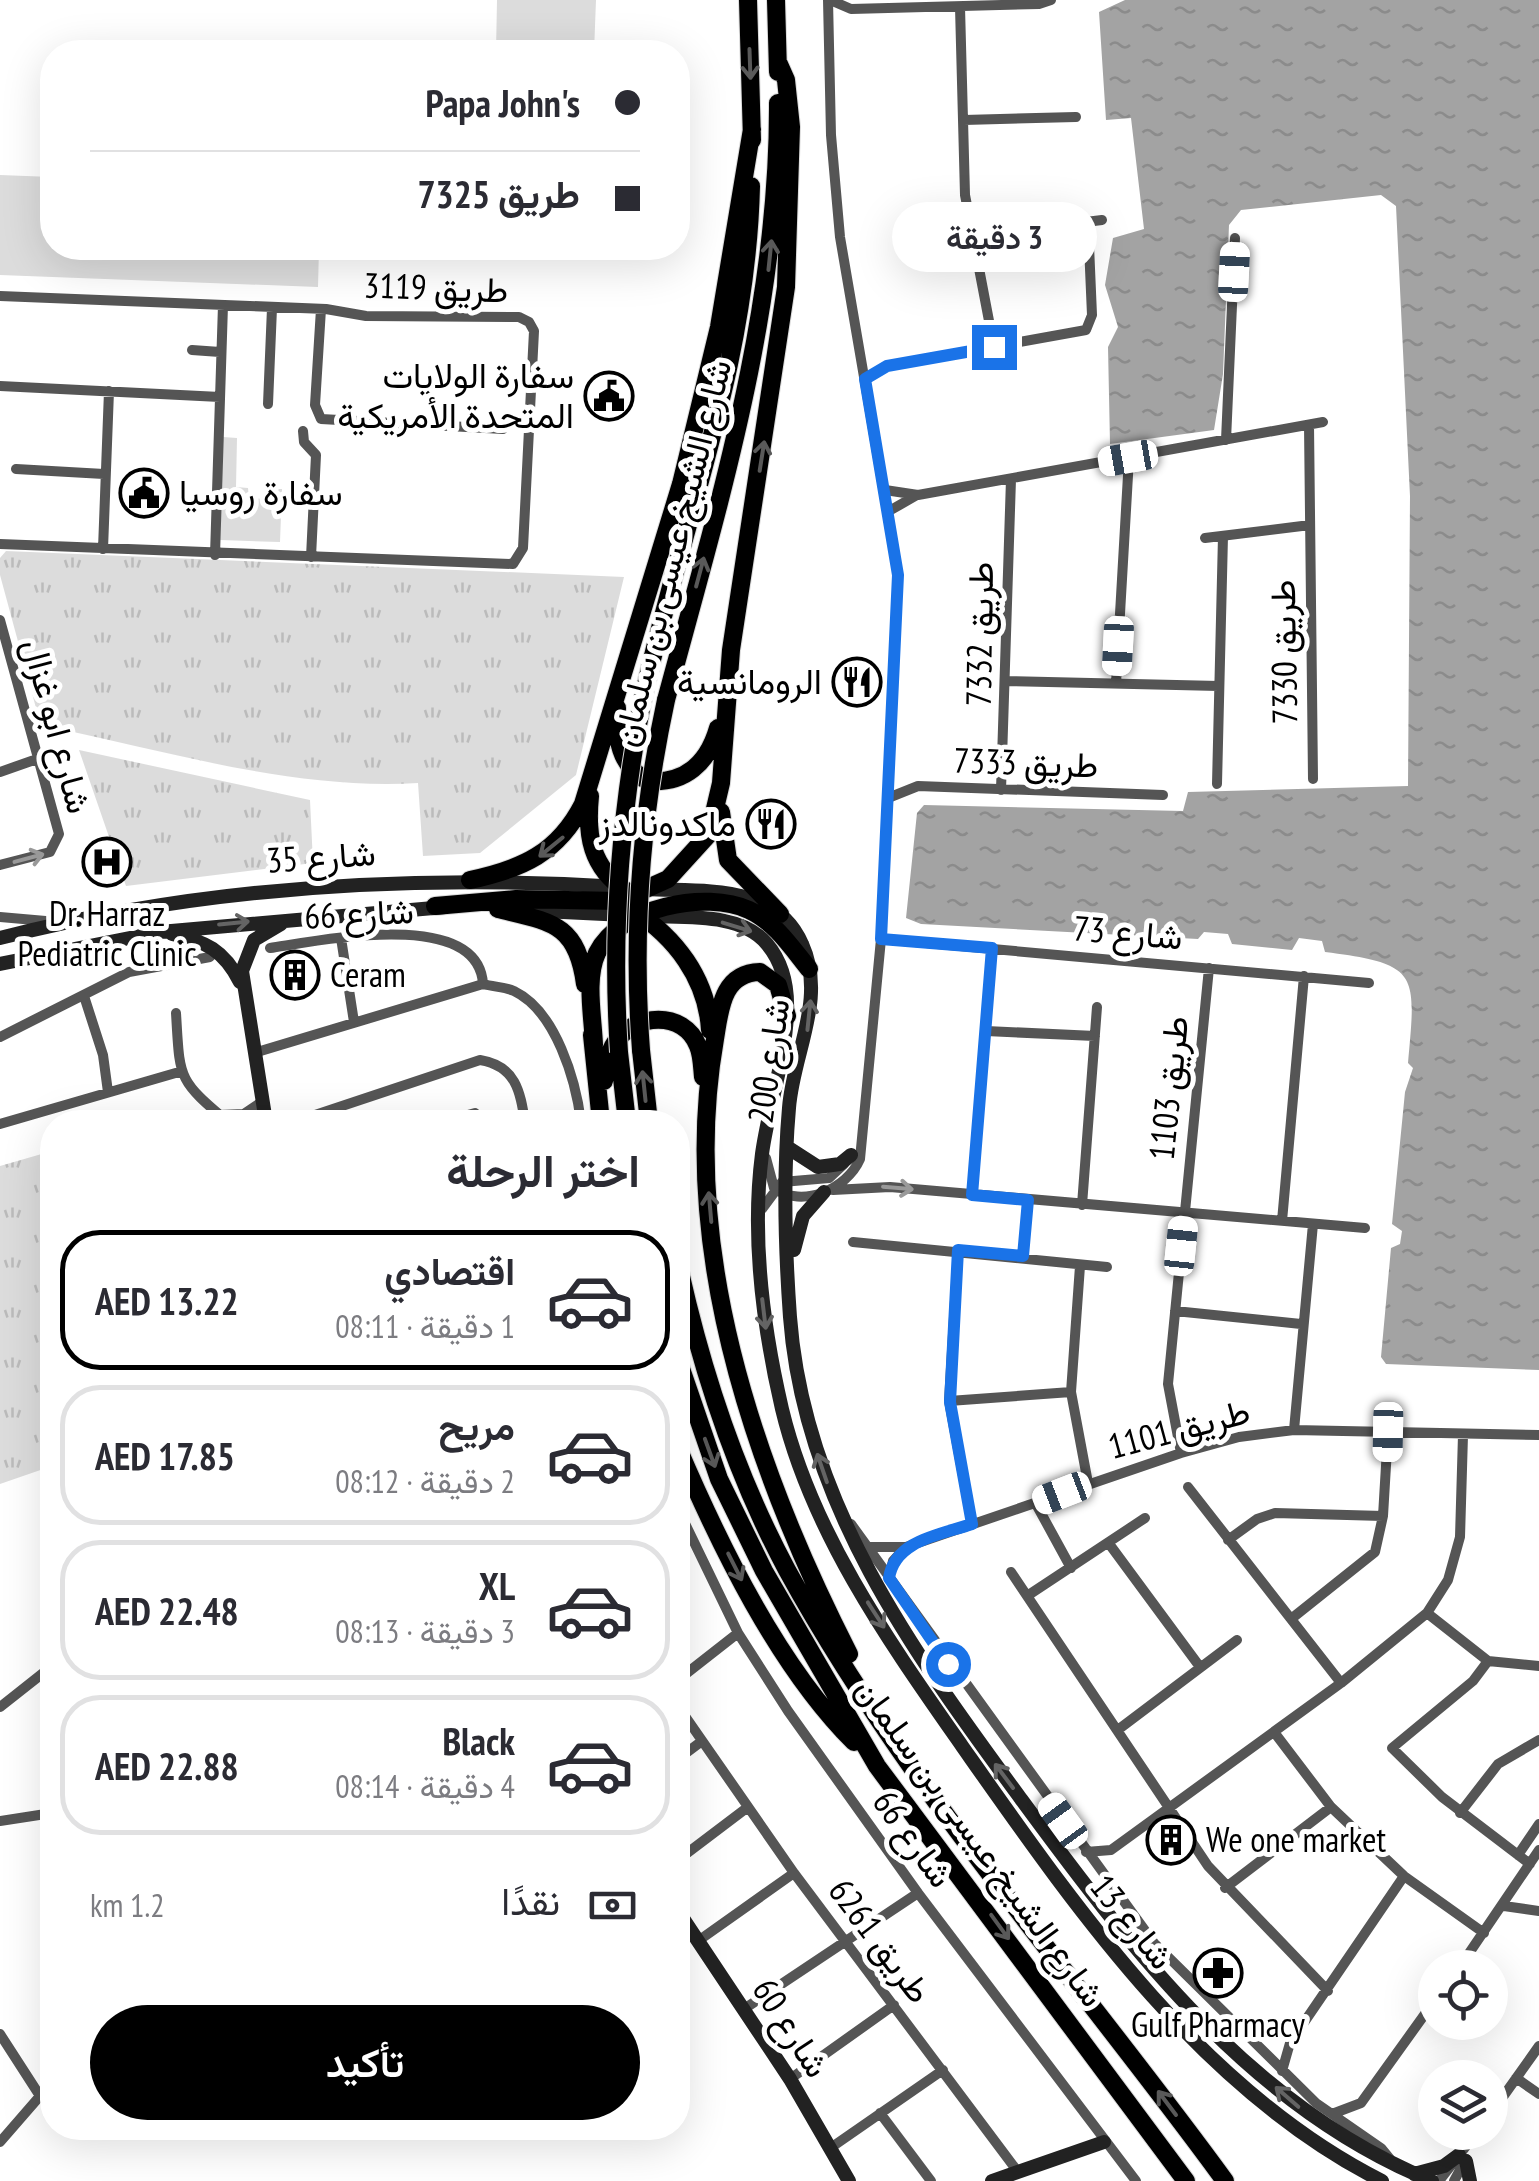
<!DOCTYPE html>
<html lang="ar">
<meta charset="utf-8">
<style>
:root{--surface:#fff;--page:#f7f7f7;--text:#2b2b33;--muted:#7c7c81;--line:#e1e1e2;--accent:#000}
body{margin:0;font-family:"PT Sans Narrow",Vazirmatn,sans-serif;background:var(--page);color:var(--text);direction:rtl;height:100vh;display:flex;flex-direction:column;font-size:38px;white-space:nowrap}
*{box-sizing:border-box;margin:0}
p{font-size:32px;color:var(--muted)}
.icon{flex:none;width:55px;height:55px;fill:none;stroke:currentColor;stroke-width:2;stroke-linecap:round;stroke-linejoin:round}
.map{position:relative;flex:1;overflow:hidden;direction:ltr}
.drawer{position:absolute;left:40px;top:1110px;width:650px;height:1030px;display:flex;flex-direction:column;background:var(--surface);border-radius:40px;box-shadow:0 10px 40px #0002;direction:rtl}
.drawer>*{flex:none}
.hud{position:absolute;left:40px;top:40px;width:650px;height:220px;border-radius:40px;box-shadow:0 10px 40px #0002;direction:rtl;display:grid;align-content:center;height:220px;padding:0 50px;background:var(--surface)}
.fabs{position:absolute;left:1418px;top:1950px;display:grid;gap:20px}
.fabs a{display:grid;place-items:center;width:90px;height:90px;border-radius:50%;background:var(--surface);box-shadow:0 10px 40px #0002;font-size:50px}
.end{position:absolute;width:45px;height:45px;margin:-22px;border:12px solid #1a73e8;background:#fff;box-shadow:0 0 0 5px #fff}
.from{border-radius:50%}
.bubble{position:absolute;height:70px;border-radius:35px;background:var(--surface);box-shadow:0 10px 40px #0002;font-size:32px;font-weight:600;line-height:70px;text-align:center;direction:rtl}
.car{position:absolute;width:30px;height:60px;margin:-30px -15px;border-radius:12px;box-shadow:0 0 8px 2px #0007;background:linear-gradient(#fff 24%,#345 0 40%,#fff 0 76%,#345 0 86%,#fff 0)}
.hud b{display:flex;align-items:center;gap:35px;height:95px;font-size:38px}
.hud b+b{border-top:2px solid var(--line)}
.hud i{width:25px;height:25px;background:var(--text)}
ul{padding:0;list-style:none}
li{display:flex;align-items:center;gap:30px;height:140px;margin:0 20px 15px;padding:0 30px;border:5px solid var(--line);border-radius:40px}
li div{flex:1}
li b{display:block;font-size:38px}
li em{font-style:normal;font-weight:600}
li.active{border-color:var(--accent)}
li>.icon{width:90px;height:90px;stroke-width:1.5}
h2{padding:0 50px;font-size:45px;line-height:120px}
.pay{display:flex;align-items:center;gap:25px;height:110px;padding:0 50px;font-size:38px}
.pay p{margin-inline-start:auto}
.cta{display:flex;gap:20px;margin-top:auto;padding:20px 50px}
.cta a{flex:1;height:115px;border-radius:60px;background:var(--accent);color:#fff;font-size:40px;font-weight:600;line-height:115px;text-align:center}
.map>svg:first-child{display:block}
.grass{fill:url(#grass-tufts)}
.park{fill:#dcdcdc}
.water{fill:url(#water-ripples)}
.lines{fill:none;stroke-linecap:round;stroke-linejoin:round}
.highway-casing{stroke:#dbdbdb;stroke-width:20}
.street{stroke:#555;stroke-width:10}
.secondary{stroke:#222;stroke-width:14}
.highway{stroke:#000;stroke-width:18}
.highway-bridge-casing{stroke:#dbdbdb;stroke-width:20;stroke-linecap:butt}
.highway-bridge{stroke:#000;stroke-width:18}
.oneway{stroke:#595959}
.oneway2{stroke:#999}
.oneway3{stroke:#646464}
.route{stroke:#1a73e8;stroke-width:12}
.labels{text-anchor:middle;stroke-width:10;stroke-linejoin:round;paint-order:stroke}
.street-label{font-size:35px;fill:#000;stroke:#fff}
.poi-label{font-size:35px;fill:#000;stroke:#fff;text-anchor:end}
</style>
<div class="map">
<svg width="1539" height="2181" viewBox="0 0 1539 2181">
<defs>
<pattern id="grass-tufts" width="24" height="20" patternUnits="userSpaceOnUse" patternTransform="scale(2.5)"><rect width="24" height="20" fill="#dcdcdc"/><path d="M3 7l-1-3M5 7V3M7 7l1-3M15 17l-1-3M17 17v-4M19 17l1-3" fill="none" stroke="#bbb"/></pattern>
<pattern id="water-ripples" width="26" height="14" patternUnits="userSpaceOnUse" patternTransform="scale(2.5)"><rect width="26" height="14" fill="#a3a3a3"/><path d="M2 4q2-2 4 0t4 0M15 11q2-2 4 0t4 0" fill="none" stroke="#8b8b8b"/></pattern>
</defs>
<rect width="100%" height="100%" fill="#fff"/>
<!-- grass -->
<path class="grass" d="M 6,551 L 624,577 L 576,775 L 480,853 L 423,856 L 418,783 C 296,790 178,754 60,729 L 36,708 L 0,575 L 0,558 Z
M 79,750 L 310,800 L 313,863 L 126,886 Z
M 52,1151 L 52,1466 L 0,1484 L 0,1166 Z"/>
<!-- park -->
<path class="park" d="M 497,0 L 596,0 L 594,52 L 496,52 Z
M 0,175 L 52,177 L 52,248 L 319,248 L 318,287 L 0,275 Z
M 223,437 L 237,438 L 236,487 L 248,488 L 249,498 L 264,499 L 265,489 L 282,489 L 280,542 L 220,540 Z"/>
<!-- water -->
<path class="water" d="M 1125,0 L 1539,0 L 1539,1370 L 1386,1364 L 1381,1357 L 1391,1248 L 1400,1244 L 1402,1231 L 1392,1224 L 1405,1092 L 1413,1068 L 1408,1063 C 1416,973 1420,964 1325,952 L 1322,941 L 1299,938 L 1292,950 L 1232,944 L 1228,934 L 1204,932 L 1198,939 L 921,924 L 906,918 L 917,813 L 924,805 L 1183,811 L 1188,792 L 1408,786 L 1410,496 L 1396,206 L 1381,195 L 1241,210 L 1229,225 L 1223,374 L 1214,430 L 1110,444 L 1108,347 L 1118,327 L 1105,285 L 1113,238 L 1144,229 L 1131,118 L 1106,120 L 1099,12 Z"/>
<g class="lines">
<!-- highway casing -->
<g class="highway-casing">
<path id="highway" d="M 748,0 L 752,140
M 776,0 L 778,72
M 643,698 C 681,525 747,367 751,186
M 666,700 C 719,503 779,310 778,103
M 617,708 C 615,735 620,768 648,781 C 685,784 708,763 718,728
M 590,796 C 586,836 591,867 626,891
M 721,812 L 728,860 L 780,914
M 470,880 C 522,869 558,853 583,804 L 681,484 L 719,327 L 752,129
M 435,906 L 516,899 L 619,901 L 668,879 L 709,834 L 721,783 L 731,650 L 786,287 L 791,127 L 786,80 L 778,62
M 498,909 C 551,922 577,923 585,984
M 633,910 C 675,937 707,978 710,1030
M 787,1016 L 778,985 L 760,972 C 722,973 720,1009 715,1039 C 678,1249 755,1470 849,1654
M 592,1035 L 601,1122
M 594,1045 C 593,1017 585,979 597,953 C 620,907 706,890 749,910 C 775,922 792,948 809,969
M 641,1050 L 649,1122
M 619,1052 L 627,1122
M 604,1081 C 606,1068 608,1053 615,1043 C 634,1013 684,1010 698,1046 C 702,1055 702,1068 703,1077
M 678,1263 C 701,1368 736,1475 787,1570 C 907,1789 1078,1979 1225,2181
M 678,1360 L 719,1479 L 764,1571 L 877,1766 L 1186,2181
M 678,1448 C 720,1546 778,1666 854,1742"/>
</g>
<!-- street -->
<path class="street" d="M 830,0 L 851,9 L 1039,4 L 1051,0
M 960,7 L 965,195 L 994,347
M 964,120 L 1076,117
M 971,236 L 1102,220
M 0,296 L 326,309 L 366,316 L 519,317 L 529,322 L 534,331 L 523,548 L 513,564 L 0,544
M 321,309 L 315,405 L 321,419 L 503,429
M 192,350 L 220,352
M 865,379 L 887,366 L 1086,330 L 1092,315 L 1088,222
M 0,386 L 220,397
M 268,404 L 272,308
M 1309,425 L 1313,779
M 303,431 L 304,442 L 316,455 L 311,557
M 1226,440 L 1235,238
M 16,469 L 104,474
M 885,490 L 918,495 L 1323,422
M 889,511 L 917,495
M 1205,538 L 1310,525
M 103,549 L 109,391
M 215,555 L 223,305
M 0,620 L 59,834 L 50,852 L 0,865
M 1008,681 L 1219,686
M 1116,683 L 1129,458
M 0,772 L 37,759
M 1217,784 L 1223,536
M 1001,790 L 1011,479
M 888,798 L 918,786 L 1163,795
M 0,917 L 57,922
M 341,938 L 354,1022
M 881,939 L 1369,983
M 270,948 C 318,941 478,907 483,984
M 84,996 L 103,1055 L 108,1092
M 176,1013 C 180,1079 177,1079 228,1122
M 986,1031 L 1095,1036
M 0,1037 L 129,972 L 210,957
M 254,1053 L 483,984 C 494,987 505,987 514,991 C 556,1011 576,1081 581,1122
M 219,1115 L 244,1114 L 263,1101
M 294,1122 L 480,1060 C 516,1066 520,1091 525,1122
M 442,1122 L 475,1113 L 486,1122
M 0,1124 L 179,1072
M 766,1158 L 774,1188 C 802,1209 847,1189 860,1159 L 881,939 L 898,575 L 840,237 L 831,135 L 828,0
M 833,1190 L 890,1187 L 1365,1228
M 972,1195 L 992,948
M 1082,1205 L 1097,1007
M 762,1209 L 782,1182 L 829,1178 L 844,1164
M 1282,1221 L 1304,976
M 853,1242 L 1107,1267
M 958,1250 L 949,1401 L 972,1524
M 1023,1256 L 1028,1200
M 1080,1266 L 1071,1392 L 1088,1483
M 1175,1311 L 1301,1324
M 949,1401 L 1071,1392
M 1294,1430 L 1313,1224
M 1181,1453 L 1168,1384 L 1209,968
M 1188,1487 L 1341,1683
M 1036,1504 L 1071,1568
M 678,1509 L 738,1633 L 788,1711 L 918,1893 L 1136,2181
M 851,1524 L 1154,1943 L 1316,2103 L 1381,2148 L 1390,2159
M 1228,1540 L 1257,1519 L 1275,1513 L 1383,1516
M 1110,1545 L 1200,1667
M 869,1547 L 906,1547 L 1181,1453 L 1239,1437 L 1294,1430 L 1539,1435
M 1011,1572 L 1208,1866 L 1328,1991
M 889,1578 L 893,1561 L 905,1548
M 678,1583 L 682,1580
M 1027,1596 L 1145,1518
M 1427,1613 L 1488,1661 L 1539,1666
M 1291,1619 L 1375,1552 L 1383,1516 L 1388,1432
M 1488,1661 L 1473,1681 L 1392,1748 L 1442,1797 L 1530,1864
M 678,1680 L 738,1633
M 678,1706 L 794,1873 L 1018,2172
M 0,1707 L 52,1666
M 1119,1729 L 1237,1640
M 1274,1732 L 1331,1807 L 1404,1876 L 1484,1933
M 678,1759 L 702,1741
M 1460,1813 L 1498,1764 L 1539,1740
M 0,1821 L 52,1813
M 1086,1852 L 1111,1850 L 1341,1683 L 1427,1613 L 1448,1580 L 1460,1537 L 1463,1435
M 1518,1855 L 1539,1824
M 678,1860 L 748,1807
M 1225,1888 L 1331,1807
M 1504,1906 L 1539,1911
M 698,1941 L 794,1873
M 1459,1968 L 1539,1850
M 744,2009 L 918,1893
M 0,2034 L 40,2096 L 0,2142
M 1282,2071 L 1290,2043 L 1404,1876
M 1516,2078 L 1539,2094
M 790,2079 L 894,2005
M 880,2113 L 931,2181
M 1332,2114 L 1361,2103 L 1435,2000
M 1490,2115 L 1539,2046
M 829,2149 L 943,2070
M 1439,2181 L 1477,2132
M 1454,2181 L 1466,2159"/>
<!-- secondary -->
<path class="secondary" d="M 647,889 C 702,892 776,883 802,944 C 827,999 793,1053 789,1108 C 783,1176 785,1248 790,1317 C 804,1504 914,1653 1021,1799 C 1132,1950 1253,2109 1432,2181
M 521,910 L 625,915
M 646,916 C 684,918 741,912 767,944 C 783,963 788,988 787,1012 C 786,1057 768,1109 762,1154 C 751,1239 763,1327 782,1409 C 812,1534 890,1643 962,1746 C 1076,1908 1201,2090 1382,2181
M 172,934 C 205,941 224,950 240,982
M 0,938 C 203,886 412,874 621,887
M 0,964 L 160,932 L 445,907
M 266,1122 L 242,971 L 254,940 L 281,924
M 787,1147 L 818,1167 L 840,1164 L 851,1155
M 794,1250 L 803,1216 L 824,1192
M 678,1911 L 790,2079 L 849,2181
M 1466,2161 L 1470,2181
M 1414,2174 L 1444,2166 L 1459,2155
M 992,2181 L 1104,2142"/>
<!-- highway -->
<use href="#highway" class="highway"/>
<!-- highway-bridge casing -->
<g class="highway-bridge-casing">
<path id="highway-bridge" d="M 641,1050 C 632,932 641,816 666,700
M 619,1052 C 611,933 620,815 643,698"/>
</g>
<!-- highway-bridge -->
<use href="#highway-bridge" class="highway-bridge"/>
</g>
<!-- one-way arrows -->
<defs><path id="oneway-shaft" d="M-6 0H5M1.5-3L5.5 0L1.5 3" fill="none" stroke-width="1.6" stroke-linecap="round" stroke-linejoin="round" transform="scale(2.5)"/></defs>
<g class="oneway">
<use href="#oneway-shaft" transform="translate(750 64) rotate(88)"/>
<use href="#oneway-shaft" transform="translate(770 255) rotate(-84)"/>
<use href="#oneway-shaft" transform="translate(762 456) rotate(-81)"/>
<use href="#oneway-shaft" transform="translate(700 572) rotate(-75)"/>
<use href="#oneway-shaft" transform="translate(551 847) rotate(141)"/>
<use href="#oneway-shaft" transform="translate(644 1086) rotate(-96)"/>
<use href="#oneway-shaft" transform="translate(710 1207) rotate(-95)"/>
<use href="#oneway-shaft" transform="translate(710 1453) rotate(70)"/>
<use href="#oneway-shaft" transform="translate(735 1567) rotate(63)"/>
<use href="#oneway-shaft" transform="translate(1000 1927) rotate(54)"/>
<use href="#oneway-shaft" transform="translate(1167 2103) rotate(-127)"/>
</g>
<g class="oneway2">
<use href="#oneway-shaft" transform="translate(29 858) rotate(-15)"/>
<use href="#oneway-shaft" transform="translate(898 1188) rotate(5)"/>
</g>
<g class="oneway3">
<use href="#oneway-shaft" transform="translate(234 923) rotate(-6)"/>
<use href="#oneway-shaft" transform="translate(737 927) rotate(17)"/>
<use href="#oneway-shaft" transform="translate(809 1015) rotate(-84)"/>
<use href="#oneway-shaft" transform="translate(764 1314) rotate(83)"/>
<use href="#oneway-shaft" transform="translate(822 1468) rotate(-109)"/>
<use href="#oneway-shaft" transform="translate(876 1615) rotate(57)"/>
<use href="#oneway-shaft" transform="translate(1004 1776) rotate(-127)"/>
<use href="#oneway-shaft" transform="translate(1287 2097) rotate(-139)"/>
</g>
<g class="lines">
<!-- route -->
<path class="route" d="M 948,1664 L 889,1578 C 895,1540 940,1535 972,1524 L 950,1402 L 958,1250 L 1023,1256 L 1028,1200 L 972,1195 L 992,948 L 881,939 L 898,575 L 865,379 L 887,366 L 994,347"/>
</g>
<!-- icons -->
<defs>
<g id="civic-ring" transform="scale(2.5)"><circle r="9.5" fill="#fff" stroke="#000" stroke-width="1.5"/><path d="M-.6-6.5H3V-4.5H.6V-3L4-1V1h2V6H-6V1h2V-1L-.6-3ZM-1.2 2.5V6h2.4V2.5Z" fill="#000"/></g>
<g id="restaurant-ring" transform="scale(2.5)"><circle r="9.5" fill="#fff" stroke="#000" stroke-width="1.5"/><path d="M-5-6h1v4h1v-4h1v4h1v-4h1v5L-1.5 .5V6h-2V.5L-5-1ZM5-6V6H3V1.5H1.5Q1.5-4 5-6Z" fill="#000"/></g>
<g id="hospital-ring" transform="scale(2.5)"><circle r="9.5" fill="#fff" stroke="#000" stroke-width="1.5"/><path d="M-5-5h3v3.5h4V-5h3V5h-3V1.5h-4V5h-3Z" fill="#000"/></g>
<g id="building-ring" transform="scale(2.5)"><circle r="9.5" fill="#fff" stroke="#000" stroke-width="1.5"/><path d="M-4-6H4V6H1V3H-1V6H-4ZM-2.5-4.3h1.7v1.8h-1.7ZM.8-4.3h1.7v1.8H.8ZM-2.5-1h1.7V.8h-1.7ZM.8-1h1.7V.8H.8Z" fill="#000"/></g>
<g id="pharmacy-ring" transform="scale(2.5)"><circle r="9.5" fill="#fff" stroke="#000" stroke-width="1.5"/><path d="M-2-6h4v4h4v4h-4v4h-4v-4h-4v-4h4Z" fill="#000"/></g>
</defs>
<g fill-rule="evenodd">
<use href="#civic-ring" x="609" y="396"/>
<use href="#civic-ring" x="144" y="493"/>
<use href="#restaurant-ring" x="857" y="682"/>
<use href="#restaurant-ring" x="771" y="824"/>
<use href="#hospital-ring" x="107" y="862"/>
<use href="#building-ring" x="295" y="975"/>
<use href="#building-ring" x="1171" y="1840"/>
<use href="#pharmacy-ring" x="1218" y="1973"/>
</g>
<g class="labels">
<!-- street labels -->
<g class="street-label">
<text transform="translate(436 288) rotate(2)" y="12">طريق 3119</text>
<text transform="translate(672 553) rotate(-76)" y="12">شارع الشيخ عيسى بن سلمان</text>
<text transform="translate(980 634) rotate(-89)" y="12">طريق 7332</text>
<text transform="translate(1284 652) rotate(-91)" y="12">طريق 7330</text>
<text transform="translate(57 726) rotate(75)" y="12">شارع ابو غزال</text>
<text transform="translate(1026 763) rotate(2)" y="12">طريق 7333</text>
<text transform="translate(321 857) rotate(-4)" y="12">شارع 35</text>
<text transform="translate(359 914) rotate(-3)" y="12">شارع 66</text>
<text transform="translate(1128 933) rotate(5)" y="12">شارع 73</text>
<text transform="translate(769 1061) rotate(-82)" y="12">شارع 200</text>
<text transform="translate(1169 1088) rotate(-84)" y="12">طريق 1103</text>
<text transform="translate(1179 1429) rotate(-15)" y="12">طريق 1101</text>
<text transform="translate(913 1839) rotate(54)" y="12">شارع 66</text>
<text transform="translate(980 1842) rotate(54)" y="12">شارع الشيخ عيسى بن سلمان</text>
<text transform="translate(1132 1922) rotate(51)" y="12">شارع 13</text>
<text transform="translate(880 1941) rotate(53)" y="12">طريق 6261</text>
<text transform="translate(791 2028) rotate(57)" y="12">شارع 60</text>
</g>
<!-- poi labels -->
<g class="poi-label">
<text x="574" y="388">سفارة الولايات<tspan x="574" dy="40">المتحدة الأمريكية</tspan></text>
<text x="179" y="505" text-anchor="start">سفارة روسيا</text>
<text x="822" y="694">الرومانسية</text>
<text x="736" y="836">ماكدونالدز</text>
<text x="107" y="926" text-anchor="middle">Dr. Harraz<tspan x="107" dy="40">Pediatric Clinic</tspan></text>
<text x="330" y="987" text-anchor="start">Ceram</text>
<text x="1206" y="1852" text-anchor="start">We one market</text>
<text x="1218" y="2037" text-anchor="middle">Gulf Pharmacy</text>
</g>
</g>
</svg>
<div class="fabs">
<a><svg class="icon" aria-label="locate" viewBox="0 0 24 24"><circle cx="12" cy="12" r="6"/><path d="M12 2v4M12 18v4M2 12h4M18 12h4"/></svg></a>
<a><svg class="icon" aria-label="layers" viewBox="0 0 24 24"><path d="M12 4l9 5-9 5-9-5zM3 14l9 5 9-5"/></svg></a>
</div>
<i class="end from" style="left:948px;top:1664px"></i>
<i class="end" style="left:994px;top:347px"></i>
<div class="bubble" style="left:892px;top:202px;width:205px">3 دقيقة</div>
<i class="car" style="left:1234px;top:272px;rotate:3deg"></i>
<i class="car" style="left:1128px;top:458px;rotate:260deg"></i>
<i class="car" style="left:1118px;top:646px;rotate:183deg"></i>
<i class="car" style="left:1181px;top:1246px;rotate:6deg"></i>
<i class="car" style="left:1388px;top:1432px;rotate:181deg"></i>
<i class="car" style="left:1062px;top:1493px;rotate:249deg"></i>
<i class="car" style="left:1063px;top:1821px;rotate:324deg"></i>
<div class="hud">
<b><i class="from"></i>Papa John's</b>
<b><i></i>طريق 7325</b>
</div>
<section class="drawer">
<h2>اختر الرحلة</h2>
<ul>
<li class="active"><svg class="icon" aria-label="car" viewBox="0 0 24 24"><path d="M5 17H2v-5l4-1 3-4h7l3 4 3 1v5h-3M9 17h6M6 11h13"/><circle cx="7" cy="17" r="2"/><circle cx="17" cy="17" r="2"/></svg><div><b>اقتصادي</b><p>1 دقيقة · 08:11</p></div><em>AED 13.22</em></li>
<li><svg class="icon" aria-label="car" viewBox="0 0 24 24"><path d="M5 17H2v-5l4-1 3-4h7l3 4 3 1v5h-3M9 17h6M6 11h13"/><circle cx="7" cy="17" r="2"/><circle cx="17" cy="17" r="2"/></svg><div><b>مريح</b><p>2 دقيقة · 08:12</p></div><em>AED 17.85</em></li>
<li><svg class="icon" aria-label="car" viewBox="0 0 24 24"><path d="M5 17H2v-5l4-1 3-4h7l3 4 3 1v5h-3M9 17h6M6 11h13"/><circle cx="7" cy="17" r="2"/><circle cx="17" cy="17" r="2"/></svg><div><b>XL</b><p>3 دقيقة · 08:13</p></div><em>AED 22.48</em></li>
<li><svg class="icon" aria-label="car" viewBox="0 0 24 24"><path d="M5 17H2v-5l4-1 3-4h7l3 4 3 1v5h-3M9 17h6M6 11h13"/><circle cx="7" cy="17" r="2"/><circle cx="17" cy="17" r="2"/></svg><div><b>Black</b><p>4 دقيقة · 08:14</p></div><em>AED 22.88</em></li>
</ul>
<div class="pay"><svg class="icon" aria-label="cash" viewBox="0 0 24 24"><path d="M3 7h18v10H3z"/><circle cx="12" cy="12" r="2"/></svg>نقدًا<p>1.2 km</p></div>
<div class="cta"><a>تأكيد</a></div>
</section>
</div>
